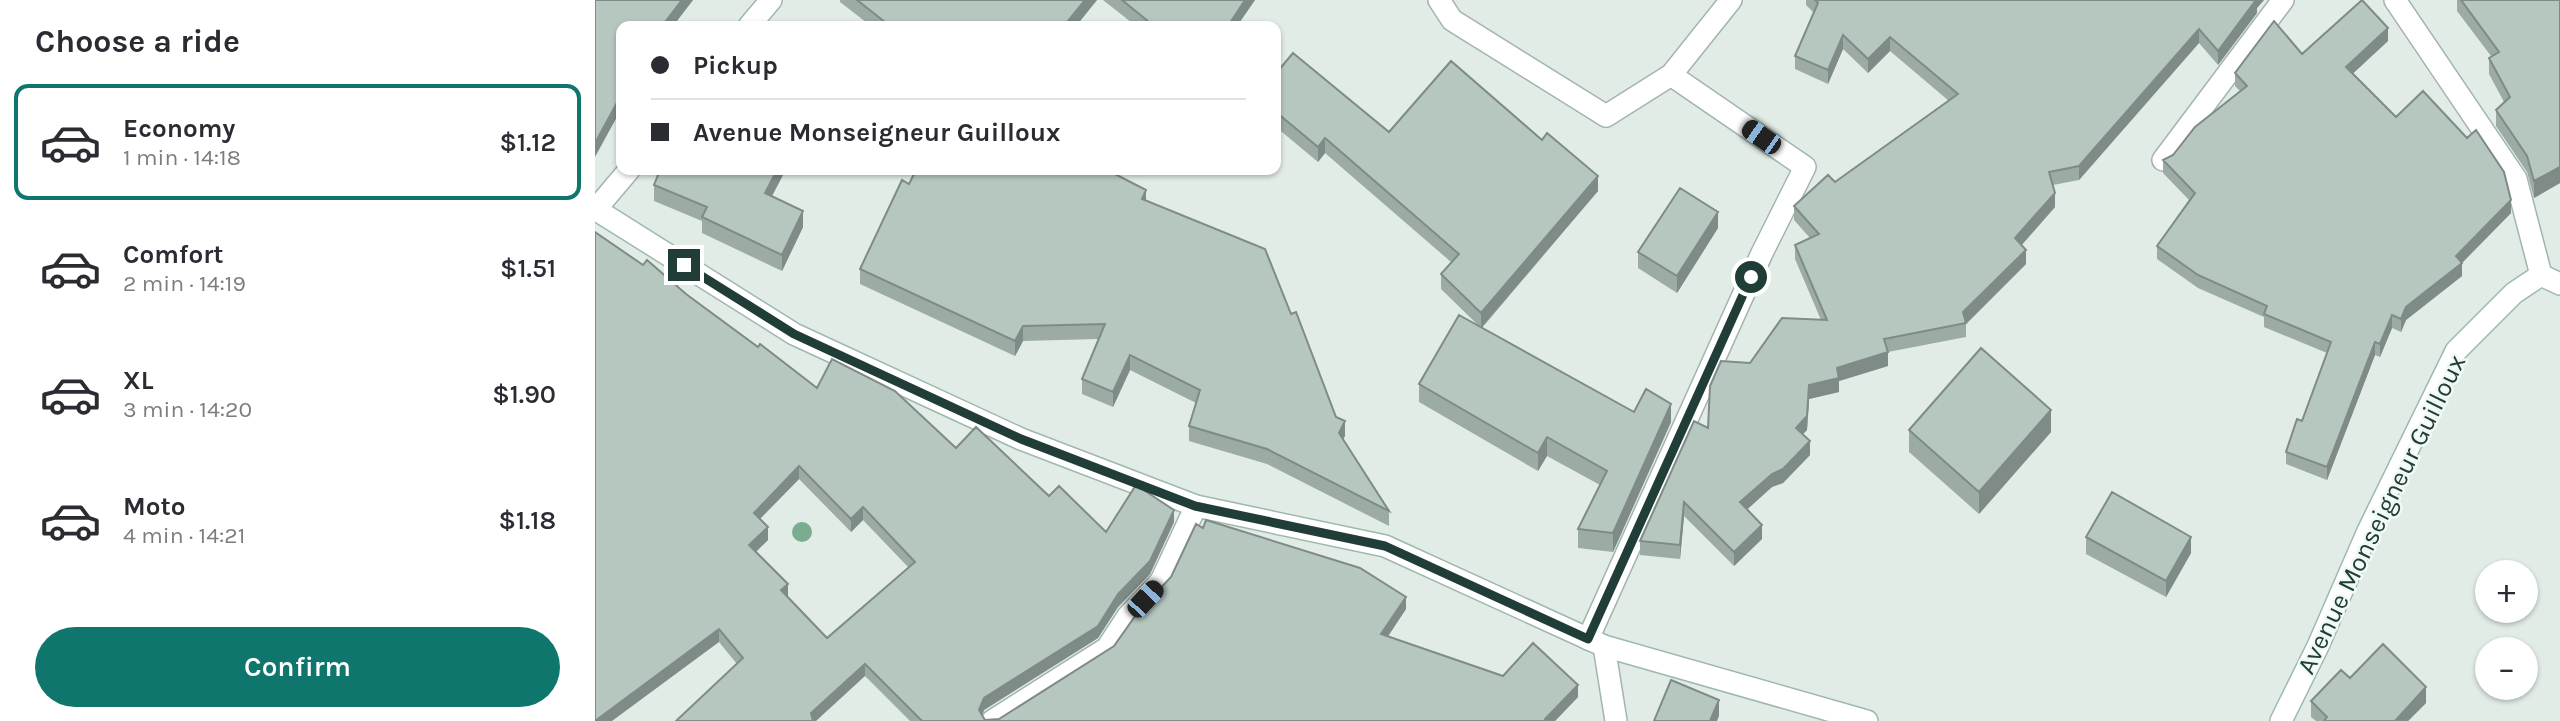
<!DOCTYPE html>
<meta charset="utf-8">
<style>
:root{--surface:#fff;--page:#f7f7f7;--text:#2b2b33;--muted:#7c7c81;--line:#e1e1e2;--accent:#0f766e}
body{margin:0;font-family:Karla,sans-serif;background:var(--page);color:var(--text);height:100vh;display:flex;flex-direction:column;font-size:26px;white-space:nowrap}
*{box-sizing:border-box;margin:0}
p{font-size:23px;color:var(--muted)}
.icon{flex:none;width:38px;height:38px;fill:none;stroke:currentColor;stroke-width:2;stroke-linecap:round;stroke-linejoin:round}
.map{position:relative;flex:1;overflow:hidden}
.side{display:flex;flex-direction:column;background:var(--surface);width:595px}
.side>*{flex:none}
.guide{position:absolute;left:21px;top:21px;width:665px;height:154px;border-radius:14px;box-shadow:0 2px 5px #0004;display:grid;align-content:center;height:154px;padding:0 35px;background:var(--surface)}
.fabs{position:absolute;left:1880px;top:560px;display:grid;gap:14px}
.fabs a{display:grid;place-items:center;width:63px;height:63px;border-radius:50%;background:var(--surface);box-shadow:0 2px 5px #0004;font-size:35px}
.end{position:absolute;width:32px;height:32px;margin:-16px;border:9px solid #203e37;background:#fff;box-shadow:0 0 0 4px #fff}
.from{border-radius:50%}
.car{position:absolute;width:21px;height:42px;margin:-21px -10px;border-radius:9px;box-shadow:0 0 5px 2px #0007;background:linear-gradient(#222 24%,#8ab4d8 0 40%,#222 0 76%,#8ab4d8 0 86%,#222 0)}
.guide b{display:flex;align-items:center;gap:24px;height:66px;font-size:26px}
.guide b+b{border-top:2px solid var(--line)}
.guide i{width:18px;height:18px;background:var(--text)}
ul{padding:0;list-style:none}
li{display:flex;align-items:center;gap:21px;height:116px;margin:0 14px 10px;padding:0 21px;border:4px solid transparent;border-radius:14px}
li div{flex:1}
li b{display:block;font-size:26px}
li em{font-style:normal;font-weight:600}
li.current{border-color:var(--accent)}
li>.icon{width:63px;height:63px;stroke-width:1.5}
h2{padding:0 35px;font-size:32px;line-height:84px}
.button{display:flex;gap:14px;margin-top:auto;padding:14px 35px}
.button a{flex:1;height:80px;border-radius:42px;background:var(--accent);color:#fff;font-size:28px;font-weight:600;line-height:80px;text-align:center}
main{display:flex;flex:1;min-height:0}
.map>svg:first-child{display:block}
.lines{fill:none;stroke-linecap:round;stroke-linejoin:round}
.street-casing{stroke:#a3b4af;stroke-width:24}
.secondary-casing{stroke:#9eb8b0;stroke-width:24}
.street{stroke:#fff;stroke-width:21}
.secondary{stroke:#fff;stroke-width:21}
.tree{fill:#7bac90}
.wall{fill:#9daba5;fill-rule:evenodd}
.shaded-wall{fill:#7f8b86}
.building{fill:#b6c7c0;stroke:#7f8b86;stroke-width:2;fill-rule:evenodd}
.route{stroke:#203e37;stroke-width:9}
.labels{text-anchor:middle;stroke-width:5;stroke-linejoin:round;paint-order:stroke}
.street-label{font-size:26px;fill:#203e37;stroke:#f1f9f5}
</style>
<main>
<section class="side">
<h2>Choose a ride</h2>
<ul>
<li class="current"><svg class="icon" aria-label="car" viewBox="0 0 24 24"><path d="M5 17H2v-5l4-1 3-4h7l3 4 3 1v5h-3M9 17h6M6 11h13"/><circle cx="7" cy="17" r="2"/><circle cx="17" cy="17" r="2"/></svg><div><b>Economy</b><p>1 min · 14:18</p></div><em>$1.12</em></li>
<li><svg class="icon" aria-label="car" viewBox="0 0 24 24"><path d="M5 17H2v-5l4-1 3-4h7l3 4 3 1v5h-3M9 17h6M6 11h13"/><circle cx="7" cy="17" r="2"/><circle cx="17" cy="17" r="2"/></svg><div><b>Comfort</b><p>2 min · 14:19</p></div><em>$1.51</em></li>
<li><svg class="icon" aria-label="car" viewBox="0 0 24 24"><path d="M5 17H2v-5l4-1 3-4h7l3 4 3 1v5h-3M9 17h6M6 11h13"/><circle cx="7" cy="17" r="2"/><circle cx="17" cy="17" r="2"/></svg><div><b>XL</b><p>3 min · 14:20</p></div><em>$1.90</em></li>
<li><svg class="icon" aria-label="car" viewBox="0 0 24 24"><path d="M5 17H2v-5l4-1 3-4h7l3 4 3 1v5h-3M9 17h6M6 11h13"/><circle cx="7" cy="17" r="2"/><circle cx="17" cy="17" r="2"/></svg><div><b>Moto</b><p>4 min · 14:21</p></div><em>$1.18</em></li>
</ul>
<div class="button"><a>Confirm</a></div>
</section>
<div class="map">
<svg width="1965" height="721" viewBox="0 0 1965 721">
<rect width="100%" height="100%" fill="#e1ece7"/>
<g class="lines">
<!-- street casing -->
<g class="street-casing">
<path id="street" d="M 844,0 L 857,20 L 1011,116 L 1076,75 L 1136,0
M 1800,0 L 1921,179 L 1946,275
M 154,26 L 176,0
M 1568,160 L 1688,0
M 1,209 L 34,170
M 993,639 L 1167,253 L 1210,167 L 1076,75
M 1009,646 L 1021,721
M 397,721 L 512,648 L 533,616 L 566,581 L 601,506"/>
</g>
<!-- secondary casing -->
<g class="secondary-casing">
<path id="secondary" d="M 0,209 L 199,334 L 426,439 L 601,506 L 790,546 L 1009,646 L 1272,721
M 1686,721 L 1723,646 L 1773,531 L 1861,351 L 1919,293 L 1946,275 L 1965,284"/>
</g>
<!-- street -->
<use href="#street" class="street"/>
<!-- secondary -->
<use href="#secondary" class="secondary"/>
</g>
<!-- trees -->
<circle class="tree" cx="207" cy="532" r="10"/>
<!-- wall -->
<path class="wall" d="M 0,0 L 98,0 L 78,26 L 26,26 L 26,118 L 23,115 Z
M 245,0 L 502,0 L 481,26 L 276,26 L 245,2 Z
M 508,0 L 660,0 L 642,26 L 541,26 Z
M 1211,0 L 1669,0 L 1662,8 L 1662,13 L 1623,65 L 1604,43 L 1484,180 L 1458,185 L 1460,207 L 1427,245 L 1431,264 L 1371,324 L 1371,337 L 1293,352 L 1293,366 L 1244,381 L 1244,392 L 1214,399 L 1212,430 L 1208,434 L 1215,455 L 1188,483 L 1177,487 L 1152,509 L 1167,539 L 1139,566 L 1089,516 L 1085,559 L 1045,555 L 1045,541 L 1113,428 L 1155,363 L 1226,320 L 1200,259 L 1200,245 L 1215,238 L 1199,220 L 1199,206 L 1240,182 L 1354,101 L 1295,51 L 1273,73 L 1248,49 L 1233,84 L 1200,69 L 1200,56 L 1219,13 L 1211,5 Z
M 1862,0 L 1965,0 L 1965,183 L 1939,198 L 1932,172 L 1901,126 L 1901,110 L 1909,102 L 1894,74 L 1894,58 L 1896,56 L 1862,11 Z
M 1793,41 L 1758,73 L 1801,117 L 1916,213 L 1867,263 L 1867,276 L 1811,320 L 1806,332 L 1797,328 L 1785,357 L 1780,355 L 1732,480 L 1691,464 L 1691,452 L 1707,421 L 1732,353 L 1669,327 L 1669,317 L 1603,288 L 1562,259 L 1562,246 L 1594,200 L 1568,173 L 1568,160 L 1578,155 L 1645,91 L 1640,86 L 1640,73 L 1707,54 Z
M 681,70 L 794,132 L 1003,191 L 887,328 L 1039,412 L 1076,422 L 1018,552 L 983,548 L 983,529 L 1005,485 L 952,456 L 943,471 L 824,402 L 824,384 L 885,327 L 846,289 L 846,274 L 856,262 L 730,153 L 723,162 L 681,127 Z
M 188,170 L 188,175 L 177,196 L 208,227 L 187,271 L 107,233 L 107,221 L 59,201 L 59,185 Z
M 522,175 L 551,201 L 696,314 L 750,436 L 748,439 L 794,511 L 794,526 L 672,464 L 594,441 L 594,426 L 601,403 L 535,370 L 518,407 L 487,394 L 487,379 L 503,339 L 428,341 L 420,356 L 265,284 L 265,269 Z
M 1123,228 L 1082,293 L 1043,268 L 1043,252 Z
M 91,294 L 163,347 L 222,388 L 361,448 L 454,496 L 511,532 L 579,522 L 555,574 L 523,607 L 503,638 L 389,710 L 387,715 L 390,720 L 404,719 L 519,646 L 576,577 L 608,528 L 811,609 L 792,637 L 908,676 L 983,697 L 960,721 L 315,721 L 270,676 L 142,664 L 124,642 ZM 204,479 L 256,532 L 268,520 L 314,568 L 232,638 L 192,597 L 161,552 L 173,540 L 165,519 Z
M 1314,430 L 1456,432 L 1384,514 L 1314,452 Z
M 1491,537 L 1596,553 L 1571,597 L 1491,554 Z
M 1755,678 L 1831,703 L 1813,721 L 1721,721 L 1716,717 L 1716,701 Z"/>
<!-- shaded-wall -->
<path class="shaded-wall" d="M 87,0 L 98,0 L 78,26 L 67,26 Z
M 490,0 L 502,0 L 481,26 L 469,26 Z
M 650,0 L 660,0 L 642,26 L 633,26 Z
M 1660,0 L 1669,0 L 1662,8 L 1662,13 L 1623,65 L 1623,51 Z
M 1793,28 L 1793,41 L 1751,80 L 1751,67 Z
M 1604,29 L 1604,43 L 1484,180 L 1484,166 Z
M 1248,35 L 1248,49 L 1233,84 L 1233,70 Z
M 1295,37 L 1295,51 L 1273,73 L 1273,59 Z
M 23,101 L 23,115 L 0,157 L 0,143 Z
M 730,138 L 730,153 L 723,162 L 723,147 Z
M 1965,167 L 1965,183 L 1939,198 L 1939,181 Z
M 182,170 L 188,170 L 188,175 L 170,209 L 170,193 Z
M 515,170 L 526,170 L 514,186 L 514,171 Z
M 1003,176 L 1003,191 L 886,328 L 886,313 Z
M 551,190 L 551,205 L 547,199 Z
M 1460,193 L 1460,207 L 1420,252 L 1420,238 Z
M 1916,200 L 1916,213 L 1865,265 L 1867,263 L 1867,276 L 1811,320 L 1806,332 L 1806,319 L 1811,307 Z
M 208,211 L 208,227 L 187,271 L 187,255 Z
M 1123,212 L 1123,228 L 1082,293 L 1082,276 Z
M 1431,250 L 1431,264 L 1371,324 L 1368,312 Z
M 1797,315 L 1797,328 L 1785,357 L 1785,344 Z
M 428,326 L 428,341 L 420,356 L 420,341 Z
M 1780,342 L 1780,355 L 1732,480 L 1732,467 Z
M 1293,352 L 1293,366 L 1244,381 L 1244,392 L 1214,399 L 1212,430 L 1201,441 L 1201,428 L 1214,385 L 1242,368 Z
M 535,355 L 535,370 L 518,407 L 518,392 Z
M 1076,404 L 1076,422 L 1018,552 L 1018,533 Z
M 1456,410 L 1456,432 L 1384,514 L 1384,492 Z
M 750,421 L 750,436 L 744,448 L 744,433 Z
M 952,437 L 952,456 L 943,471 L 943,453 Z
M 1215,441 L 1215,455 L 1188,483 L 1177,487 L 1145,516 L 1145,502 Z
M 204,466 L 204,479 L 159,525 L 159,513 Z
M 1089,502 L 1089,516 L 1085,559 L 1085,545 Z
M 268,507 L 268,520 L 256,532 L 256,519 Z
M 579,510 L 579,522 L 555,574 L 523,607 L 503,638 L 389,710 L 385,721 L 384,710 L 389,698 Z
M 1167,525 L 1167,539 L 1139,566 L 1139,552 Z
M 173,527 L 173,540 L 154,558 L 154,545 Z
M 1596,537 L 1596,553 L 1571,597 L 1571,581 Z
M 193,584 L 193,596 L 186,603 L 186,590 Z
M 811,597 L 811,609 L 786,647 L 786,634 Z
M 124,629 L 124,642 L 17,721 L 0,721 Z
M 270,664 L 270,676 L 221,721 L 216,721 L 216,713 Z
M 983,685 L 983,697 L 960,721 L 950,721 L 950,719 Z
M 1831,687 L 1831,703 L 1813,721 L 1799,721 Z
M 1124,700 L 1124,716 L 1122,721 L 1115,721 Z"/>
<!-- building -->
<path class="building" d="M 0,0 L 87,0 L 67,26 L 26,26 L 26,103 L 23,101 L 0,143 Z
M 262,0 L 490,0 L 469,26 L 295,26 Z
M 527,0 L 650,0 L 633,26 L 559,26 Z
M 1220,0 L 1661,0 L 1623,51 L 1604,29 L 1484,166 L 1454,172 L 1460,193 L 1420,238 L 1431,250 L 1368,312 L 1371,323 L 1289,339 L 1293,352 L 1242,368 L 1244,378 L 1214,385 L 1212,416 L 1201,428 L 1215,441 L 1188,469 L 1177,474 L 1145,502 L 1167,525 L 1139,552 L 1089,502 L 1085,545 L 1045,541 L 1099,421 L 1113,428 L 1115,386 L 1126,361 L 1155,363 L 1187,318 L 1232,320 L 1200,245 L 1224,234 L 1199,206 L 1233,175 L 1240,182 L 1363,94 L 1295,37 L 1273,59 L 1248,35 L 1233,70 L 1200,56 L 1223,3 Z
M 1767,0 L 1793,28 L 1751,67 L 1801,117 L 1828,91 L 1872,138 L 1881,130 L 1909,172 L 1916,200 L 1861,256 L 1867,263 L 1811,307 L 1806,319 L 1797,315 L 1785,344 L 1780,342 L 1732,467 L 1691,452 L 1702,419 L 1707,421 L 1736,342 L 1669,314 L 1672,306 L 1603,275 L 1562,246 L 1600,193 L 1568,160 L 1578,155 L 1600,127 L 1652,86 L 1640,73 L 1679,21 L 1707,54 Z
M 1866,0 L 1965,0 L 1965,167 L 1939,181 L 1932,156 L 1901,110 L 1915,97 L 1894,58 L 1904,52 Z
M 698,53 L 794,132 L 856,61 L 947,140 L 952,133 L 1003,176 L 886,313 L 846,274 L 864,254 L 730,138 L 723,147 L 681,112 L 681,70 L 683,71 Z
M 65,170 L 182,170 L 170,193 L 208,211 L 187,255 L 107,217 L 112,207 L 59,185 Z
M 321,170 L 515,170 L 514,171 L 551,190 L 547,199 L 670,249 L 696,314 L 701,312 L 741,417 L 750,421 L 744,433 L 794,511 L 672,449 L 594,426 L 605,390 L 535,355 L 518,392 L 487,379 L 510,324 L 428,326 L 420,341 L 265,269 L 307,180 L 314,184 Z
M 1085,188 L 1123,212 L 1082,276 L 1043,252 Z
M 0,232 L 48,265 L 52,260 L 91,294 L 163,347 L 165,344 L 222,388 L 237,359 L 300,391 L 361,448 L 381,427 L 454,496 L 464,486 L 511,532 L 541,485 L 579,510 L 555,561 L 523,594 L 503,626 L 389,698 L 384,710 L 390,720 L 404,719 L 519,646 L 543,612 L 576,577 L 601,524 L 608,528 L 611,520 L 765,568 L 811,597 L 786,634 L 908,676 L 938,643 L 983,685 L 950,719 L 952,721 L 327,721 L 270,664 L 216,713 L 218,721 L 81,721 L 148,658 L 124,629 L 0,721 ZM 204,466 L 256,519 L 268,507 L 320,562 L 232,638 L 186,590 L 193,584 L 154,545 L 173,527 L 159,513 Z
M 864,315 L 1039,412 L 1051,389 L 1076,404 L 1018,533 L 983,529 L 1012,471 L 952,437 L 943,453 L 824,384 Z
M 1386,348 L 1456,410 L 1384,492 L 1314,430 Z
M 1517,492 L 1596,537 L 1571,581 L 1491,537 Z
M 1788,644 L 1831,687 L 1800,721 L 1729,721 L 1732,717 L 1716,701 L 1746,670 L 1755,678 Z
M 1076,680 L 1124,700 L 1115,721 L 1059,721 Z"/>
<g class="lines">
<!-- route -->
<path class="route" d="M 89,265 L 199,334 L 426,439 L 600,506 L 790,546 L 993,639 L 1156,277"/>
</g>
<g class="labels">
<!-- street labels -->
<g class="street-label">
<text transform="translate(1786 514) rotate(-64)" y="9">Avenue Monseigneur Guilloux</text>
</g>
</g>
</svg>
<div class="fabs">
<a>+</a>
<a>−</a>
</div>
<i class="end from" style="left:1156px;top:277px"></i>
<i class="end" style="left:89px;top:265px"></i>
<i class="car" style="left:1166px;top:137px;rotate:305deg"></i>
<i class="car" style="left:550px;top:599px;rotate:43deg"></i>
<div class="guide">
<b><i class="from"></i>Pickup</b>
<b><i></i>Avenue Monseigneur Guilloux</b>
</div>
</div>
</main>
